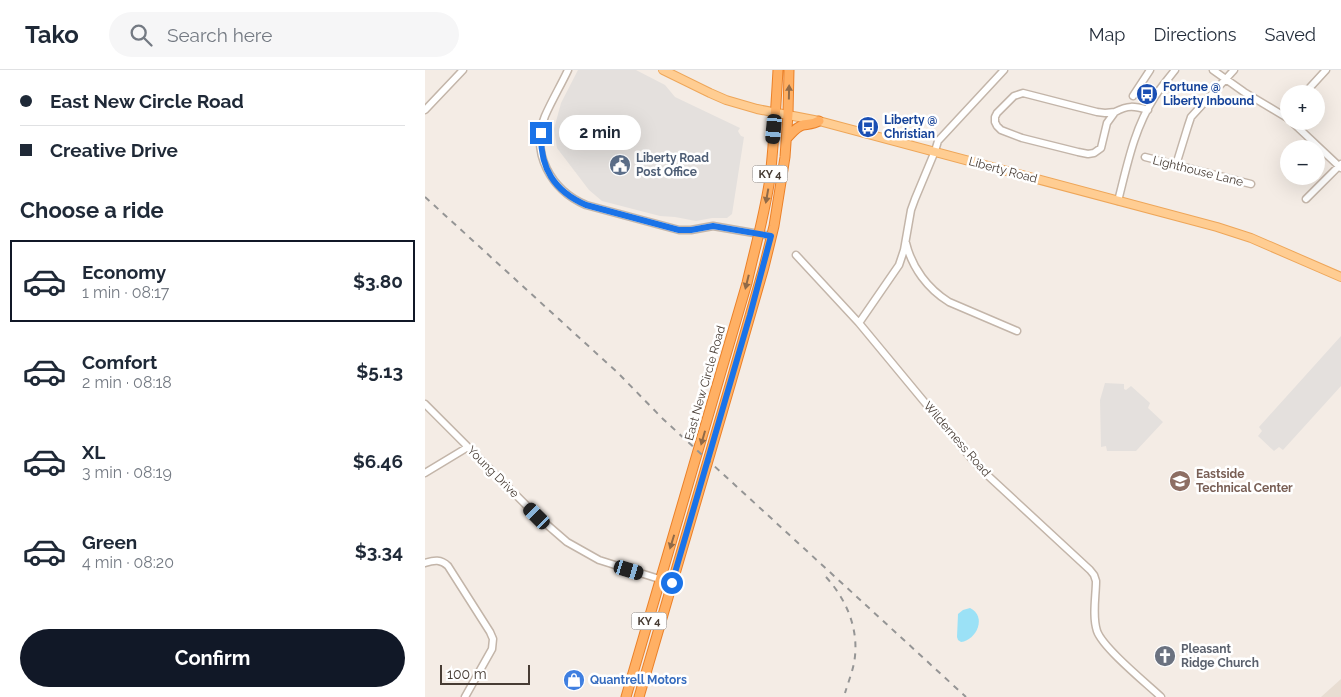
<!DOCTYPE html>
<meta charset="utf-8">
<style>
:root{--surface:#fff;--page:#f6f6f7;--text:#1f2937;--muted:#747a83;--line:#e0e1e3;--accent:#111827}
body{margin:0;font-family:Raleway,sans-serif;background:var(--page);color:var(--text);height:100vh;display:flex;flex-direction:column;font-size:19px;white-space:nowrap}
*{box-sizing:border-box;margin:0}
p{font-size:16px;color:var(--muted)}
.icon{flex:none;width:28px;height:28px;fill:none;stroke:currentColor;stroke-width:2;stroke-linecap:round;stroke-linejoin:round}
.map{position:relative;flex:1;overflow:hidden}
.side{display:flex;flex-direction:column;background:var(--surface);width:425px}
.side>*{flex:none}
.top-card{display:grid;align-content:center;height:110px;padding:0 20px;background:var(--surface)}
.fabs{position:absolute;left:855px;top:15px;display:grid;gap:10px}
.fabs a{display:grid;place-items:center;width:45px;height:45px;border-radius:50%;background:var(--surface);box-shadow:0 5px 20px #0002;font-size:25px}
.scale{position:absolute;left:15px;bottom:12px;width:90px;box-sizing:border-box;padding-left:5px;border:2px solid #473c34;border-top:0;font-size:14px;line-height:18px;white-space:nowrap;color:#473c34;-webkit-text-stroke:4px #fff;paint-order:stroke}
.end{position:absolute;width:22px;height:22px;margin:-11px;border:6px solid #1a73e8;background:#fff;box-shadow:0 0 0 2px #fff}
.from{border-radius:50%}
.bubble{position:absolute;height:35px;border-radius:18px;background:var(--surface);box-shadow:0 5px 20px #0002;font-size:16px;font-weight:700;line-height:35px;text-align:center}
.car{position:absolute;width:15px;height:30px;margin:-15px -8px;border-radius:6px;box-shadow:0 0 4px 1px #0007;background:linear-gradient(#222 24%,#8ab4d8 0 40%,#222 0 76%,#8ab4d8 0 86%,#222 0)}
.top-card b{display:flex;align-items:center;gap:18px;height:48px;font-size:19px}
.top-card b+b{border-top:1px solid var(--line)}
.top-card i{width:12px;height:12px;background:var(--text)}
ul{padding:0;list-style:none}
li{display:flex;align-items:center;gap:15px;height:82px;margin:0 10px 8px;padding:0 10px;border:2px solid transparent;border-radius:0px}
li div{flex:1}
li b{display:block;font-size:19px}
li em{font-style:normal;font-weight:700}
li.on{border-color:var(--accent)}
li>.icon{width:45px;height:45px;stroke-width:1.5}
h2{padding:0 20px;font-size:22px;line-height:60px}
.primary-button{display:flex;gap:10px;margin-top:auto;padding:10px 20px}
.primary-button a{flex:1;height:58px;border-radius:30px;background:var(--accent);color:#fff;font-size:20px;font-weight:700;line-height:58px;text-align:center}
header{display:flex;align-items:center;gap:30px;box-sizing:border-box;height:70px;padding:0 25px;background:var(--surface);border-bottom:1px solid var(--line)}
header strong{font-size:24px}
nav{display:flex;gap:28px;margin-inline-start:auto;font-size:18px}
.search{width:350px;height:45px;background:var(--page);display:flex;align-items:center;gap:12px;box-sizing:border-box;padding:0 18px;border-radius:28px;color:var(--muted);font-size:19px}
main{display:flex;flex:1;min-height:0}
.map>svg:first-child{display:block}
.residential{fill:#e8ddd2}
.parking{fill:#e4e0dd}
.water{fill:#9be1f6}
.lines{fill:none;stroke-linecap:round;stroke-linejoin:round}
.minor-casing{stroke:#c3b5a9;stroke-width:9}
.major-casing{stroke:#eea659;stroke-width:10}
.highway-casing{stroke:#eb8028;stroke-width:11}
.minor{stroke:#fff;stroke-width:6}
.major{stroke:#ffcd92;stroke-width:8}
.highway{stroke:#ffb064;stroke-width:9}
.rail{stroke:#959595;stroke-width:2;stroke-dasharray:6 6;stroke-linecap:butt}
.oneway{fill:#916a47}
.route{stroke:#1a73e8;stroke-width:6}
.labels{text-anchor:middle;stroke-width:5;stroke-linejoin:round;paint-order:stroke}
.shield{fill:#fff;stroke:#7e7671;stroke-width:1}
.shield-label{font-size:11px;font-weight:bold;fill:#473c34}
.transit-label{font-size:12px;font-weight:bold;fill:#164399;stroke:#fff;text-anchor:start}
.service-label{font-size:12px;font-weight:bold;fill:#4e5e75;stroke:#fff;text-anchor:start}
.street-label{font-size:12px;fill:#473c34;stroke:#fff}
.education-label{font-size:12px;font-weight:bold;fill:#785e54;stroke:#fff;text-anchor:start}
.worship-label{font-size:12px;font-weight:bold;fill:#5b616d;stroke:#fff;text-anchor:start}
.shop-label{font-size:12px;font-weight:bold;fill:#366cbe;stroke:#fff;text-anchor:start}
</style>
<header>
<strong>Tako</strong>
<div class="search"><svg class="icon" aria-label="search" viewBox="0 0 24 24"><circle cx="10" cy="10" r="6"/><path d="M15 15l6 6"/></svg>Search here</div>
<nav><a>Map</a><a>Directions</a><a>Saved</a></nav>
</header>
<main>
<section class="side">
<div class="top-card">
<b><i class="from"></i>East New Circle Road</b>
<b><i></i>Creative Drive</b>
</div>
<h2>Choose a ride</h2>
<ul>
<li class="on"><svg class="icon" aria-label="car" viewBox="0 0 24 24"><path d="M5 17H2v-5l4-1 3-4h7l3 4 3 1v5h-3M9 17h6M6 11h13"/><circle cx="7" cy="17" r="2"/><circle cx="17" cy="17" r="2"/></svg><div><b>Economy</b><p>1 min · 08:17</p></div><em>$3.80</em></li>
<li><svg class="icon" aria-label="car" viewBox="0 0 24 24"><path d="M5 17H2v-5l4-1 3-4h7l3 4 3 1v5h-3M9 17h6M6 11h13"/><circle cx="7" cy="17" r="2"/><circle cx="17" cy="17" r="2"/></svg><div><b>Comfort</b><p>2 min · 08:18</p></div><em>$5.13</em></li>
<li><svg class="icon" aria-label="car" viewBox="0 0 24 24"><path d="M5 17H2v-5l4-1 3-4h7l3 4 3 1v5h-3M9 17h6M6 11h13"/><circle cx="7" cy="17" r="2"/><circle cx="17" cy="17" r="2"/></svg><div><b>XL</b><p>3 min · 08:19</p></div><em>$6.46</em></li>
<li><svg class="icon" aria-label="car" viewBox="0 0 24 24"><path d="M5 17H2v-5l4-1 3-4h7l3 4 3 1v5h-3M9 17h6M6 11h13"/><circle cx="7" cy="17" r="2"/><circle cx="17" cy="17" r="2"/></svg><div><b>Green</b><p>4 min · 08:20</p></div><em>$3.34</em></li>
</ul>
<div class="primary-button"><a>Confirm</a></div>
</section>
<div class="map">
<svg width="916" height="627" viewBox="0 0 916 627">
<rect width="100%" height="100%" fill="#f4ece5"/>
<!-- residential -->
<path class="residential" d="M 916,609 L 916,627 L 896,627 Z"/>
<!-- parking -->
<path class="parking" d="M 153,0 L 211,0 L 240,15 L 250,27 L 315,58 L 313,61 L 314,63 L 316,66 L 319,67 L 307,144 L 302,148 L 287,148 L 271,151 L 250,147 L 235,146 L 177,131 L 164,120 L 132,78 L 129,59 L 136,33 Z
M 916,266 L 916,316 L 858,380 L 854,377 L 849,381 L 833,366 L 837,361 L 834,357 Z
M 680,313 L 699,314 L 699,319 L 701,320 L 706,316 L 725,333 L 723,338 L 738,352 L 711,381 L 682,381 L 681,376 L 676,377 L 675,330 Z"/>
<!-- water -->
<path class="water" d="M 545,538 C 562,546 552,570 536,572 L 533,570 L 532,567 L 533,544 L 538,540 Z"/>
<g class="lines">
<!-- minor casing -->
<g class="minor-casing">
<path id="minor" d="M 143,0 C 136,15 127,30 120,46 C 105,83 126,120 161,135 L 254,160 L 266,160 L 288,156 L 346,166
M 788,0 L 819,22 L 864,49
M 598,23 L 672,42 L 680,43 L 690,42 L 682,53 L 676,78 L 669,83 L 663,84 L 653,82 L 597,68 L 576,60 L 572,56 L 570,52 L 570,47 L 572,43 L 589,26 Z
M 879,24 L 901,0
M 708,26 L 725,0
M 0,40 L 38,0
M 690,42 C 703,35 709,36 723,40
M 866,51 L 916,98
M 720,87 L 826,114
M 751,95 L 763,56 L 766,47 L 809,0
M 881,129 L 916,94
M 693,131 C 702,96 709,59 729,28 C 735,18 743,9 750,0
M 481,173 C 487,198 503,219 524,232 L 592,261
M 371,185 L 434,253 L 545,387 L 559,402 L 665,500 L 669,505 L 671,511 C 671,526 667,546 672,561 C 678,578 721,613 736,627
M 434,253 L 474,195 L 479,180 L 486,140 L 490,129 L 510,81 L 513,71 L 579,0
M 0,334 L 112,446 L 142,472 L 174,490 L 247,513
M 0,403 L 43,377
M 0,493 C 9,490 16,489 23,496 L 65,562 L 68,569 L 67,579 L 40,627"/>
</g>
<!-- major casing -->
<g class="major-casing">
<path id="major" d="M 238,0 L 285,23 L 301,30 L 332,39 L 394,51 L 792,157 L 826,168 L 916,207"/>
</g>
<!-- highway casing -->
<g class="highway-casing">
<path id="highway" d="M 362,68 C 367,63 371,57 378,55 C 384,54 389,54 394,51
M 201,627 L 322,213 C 330,178 340,143 345,108 C 349,72 351,36 353,0
M 214,627 L 306,312 L 339,197 L 349,156 L 360,87 L 363,44 L 364,0"/>
</g>
<!-- minor -->
<use href="#minor" class="minor"/>
<!-- major -->
<use href="#major" class="major"/>
<!-- highway -->
<use href="#highway" class="highway"/>
<!-- rail -->
<path class="rail" d="M 0,127 L 193,303 L 238,349 L 541,627
M 401,507 C 422,530 435,561 429,593 C 427,603 423,613 420,623"/>
</g>
<!-- one-way arrows -->
<defs><path id="oneway-solid" d="M-6-.8H1V-3.2L6.5 0L1 3.2V.8H-6Z" transform="scale(1.25)"/></defs>
<g class="oneway">
<use href="#oneway-solid" transform="translate(364 22) rotate(-89)"/>
<use href="#oneway-solid" transform="translate(342 126) rotate(100)"/>
<use href="#oneway-solid" transform="translate(322 212) rotate(104)"/>
<use href="#oneway-solid" transform="translate(278 368) rotate(106)"/>
<use href="#oneway-solid" transform="translate(247 472) rotate(107)"/>
</g>
<g class="lines">
<!-- route -->
<path class="route" d="M 116,63 C 115,98 129,121 161,135 L 254,160 L 266,160 L 288,156 L 346,166 L 325,245 L 247,513"/>
</g>
<!-- icons -->
<defs>
<g id="bus-disc" transform="scale(1.125)"><circle r="9.5" fill="#1a4fb4" stroke="#fff"/><path d="M-5-6H5V4H4V6H2V4H-2V6H-4V4H-5ZM-3.5-4V0h7V-4ZM-3.5 1.2v1.5H-2V1.2ZM2 1.2v1.5H3.5V1.2Z" fill="#fff"/></g>
<g id="civic-disc" transform="scale(1.125)"><circle r="9.5" fill="#5c6f8a" stroke="#fff"/><path d="M-.6-6.5H3V-4.5H.6V-3L4-1V1h2V6H-6V1h2V-1L-.6-3ZM-1.2 2.5V6h2.4V2.5Z" fill="#fff"/></g>
<g id="school-disc" transform="scale(1.125)"><circle r="9.5" fill="#8d6e63" stroke="#fff"/><path d="M0-5L7-2L0 1L-7-2ZM-4 1L0 2.5L4 1V4Q0 6-4 4Z" fill="#fff"/></g>
<g id="church-disc" transform="scale(1.125)"><circle r="9.5" fill="#6b7280" stroke="#fff"/><path d="M-1.2-6h2.4v3.5h3.3v2.4h-3.3V6h-2.4V-.1h-3.3v-2.4h3.3Z" fill="#fff"/></g>
<g id="shop-disc" transform="scale(1.125)"><circle r="9.5" fill="#3f7fe0" stroke="#fff"/><path d="M-5-2.5h2.3a2.7 3.5 0 0 1 5.4 0H5L5.5 6h-11ZM-1.5-2.5h3a1.5 2.3 0 0 0-3 0Z" fill="#fff"/></g>
</defs>
<g fill-rule="evenodd">
<use href="#bus-disc" x="722" y="24"/>
<use href="#bus-disc" x="443" y="57"/>
<use href="#civic-disc" x="195" y="95"/>
<use href="#school-disc" x="755" y="411"/>
<use href="#church-disc" x="740" y="586"/>
<use href="#shop-disc" x="149" y="610"/>
</g>
<g class="labels">
<!-- shield labels -->
<g class="shield">
<rect x="327.5" y="95.5" width="35" height="17" rx="4"/>
<rect x="206.5" y="542.5" width="35" height="17" rx="4"/>
</g>
<g class="shield-label">
<text x="345" y="108">KY 4</text>
<text x="224" y="555">KY 4</text>
</g>
<!-- transit labels -->
<g class="transit-label">
<text x="738" y="21">Fortune @<tspan x="738" dy="14">Liberty Inbound</tspan></text>
<text x="459" y="54">Liberty @<tspan x="459" dy="14">Christian</tspan></text>
</g>
<!-- service labels -->
<g class="service-label">
<text x="211" y="92">Liberty Road<tspan x="211" dy="14">Post Office</tspan></text>
</g>
<!-- street labels -->
<g class="street-label">
<text transform="translate(578 100) rotate(15)" y="4">Liberty Road</text>
<text transform="translate(773 101) rotate(14)" y="4">Lighthouse Lane</text>
<text transform="translate(280 313) rotate(-74)" y="4">East New Circle Road</text>
<text transform="translate(532 369) rotate(49)" y="4">Wilderness Road</text>
<text transform="translate(68 402) rotate(45)" y="4">Young Drive</text>
</g>
<!-- education labels -->
<g class="education-label">
<text x="771" y="408">Eastside<tspan x="771" dy="14">Technical Center</tspan></text>
</g>
<!-- worship labels -->
<g class="worship-label">
<text x="756" y="583">Pleasant<tspan x="756" dy="14">Ridge Church</tspan></text>
</g>
<!-- shop labels -->
<g class="shop-label">
<text x="165" y="614">Quantrell Motors</text>
</g>
</g>
</svg>
<div class="fabs">
<a>+</a>
<a>−</a>
</div>
<div class="scale">100 m</div>
<i class="end from" style="left:247px;top:513px"></i>
<i class="end" style="left:116px;top:63px"></i>
<div class="bubble" style="left:134px;top:45px;width:82px">2 min</div>
<i class="car" style="left:349px;top:59px;rotate:185deg"></i>
<i class="car" style="left:112px;top:446px;rotate:315deg"></i>
<i class="car" style="left:204px;top:500px;rotate:107deg"></i>
</div>
</main>
